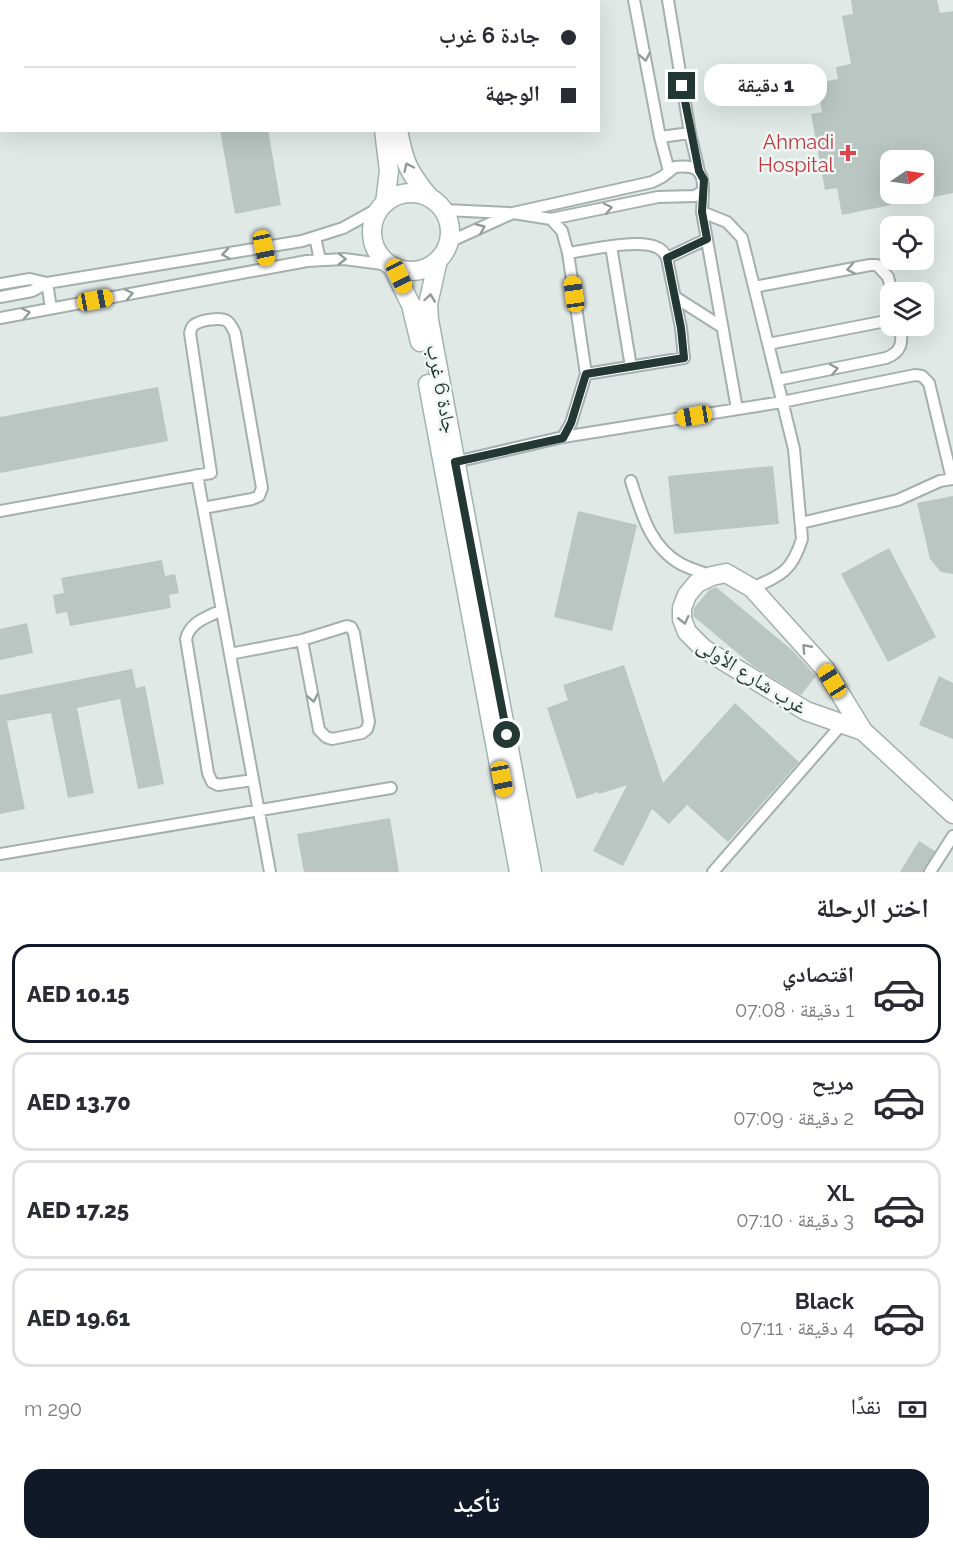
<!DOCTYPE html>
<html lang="ar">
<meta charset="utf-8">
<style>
:root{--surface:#fff;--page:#f7f7f7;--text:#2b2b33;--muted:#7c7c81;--line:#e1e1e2;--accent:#111827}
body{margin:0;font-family:Raleway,"Noto Naskh Arabic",sans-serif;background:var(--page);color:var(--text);direction:rtl;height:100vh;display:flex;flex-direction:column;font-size:22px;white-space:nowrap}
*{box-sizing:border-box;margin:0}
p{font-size:20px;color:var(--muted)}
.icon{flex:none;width:33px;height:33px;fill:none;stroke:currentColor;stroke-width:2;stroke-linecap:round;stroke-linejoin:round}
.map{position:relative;height:872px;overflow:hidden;direction:ltr}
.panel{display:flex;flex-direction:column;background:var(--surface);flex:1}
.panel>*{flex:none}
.guide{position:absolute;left:0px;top:0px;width:600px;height:132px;box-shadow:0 6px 24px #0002;direction:rtl;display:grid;align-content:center;height:132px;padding:0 24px;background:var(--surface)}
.needle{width:39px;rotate:77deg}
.buttons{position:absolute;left:880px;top:150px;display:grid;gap:12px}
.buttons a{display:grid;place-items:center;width:54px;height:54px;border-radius:12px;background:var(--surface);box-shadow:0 6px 24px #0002;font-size:30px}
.end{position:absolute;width:27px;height:27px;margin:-14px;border:8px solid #233733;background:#fff;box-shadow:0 0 0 3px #fff}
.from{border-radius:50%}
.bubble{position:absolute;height:42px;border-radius:18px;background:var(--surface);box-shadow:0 6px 24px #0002;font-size:20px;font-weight:800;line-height:42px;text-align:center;direction:rtl}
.car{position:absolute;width:18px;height:36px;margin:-18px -9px;border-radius:8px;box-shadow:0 0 4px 2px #0007;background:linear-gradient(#f5c518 24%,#345 0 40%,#f5c518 0 76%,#345 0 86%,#f5c518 0)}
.guide b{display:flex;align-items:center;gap:21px;height:57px;font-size:22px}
.guide b+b{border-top:2px solid var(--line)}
.guide i{width:15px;height:15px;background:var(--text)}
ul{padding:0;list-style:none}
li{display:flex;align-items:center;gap:18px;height:99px;margin:0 12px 9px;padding:0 12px;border:3px solid var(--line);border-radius:18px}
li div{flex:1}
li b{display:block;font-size:22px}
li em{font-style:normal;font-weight:800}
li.on{border-color:var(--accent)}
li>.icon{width:54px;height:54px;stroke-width:1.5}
h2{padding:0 24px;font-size:27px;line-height:72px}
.pay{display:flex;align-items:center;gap:15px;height:66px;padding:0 24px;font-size:22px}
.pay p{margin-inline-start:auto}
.button{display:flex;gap:12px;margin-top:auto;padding:12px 24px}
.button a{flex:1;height:69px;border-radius:18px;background:var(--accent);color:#fff;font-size:24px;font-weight:800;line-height:69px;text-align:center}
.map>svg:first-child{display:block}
.building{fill:#b9c6c2}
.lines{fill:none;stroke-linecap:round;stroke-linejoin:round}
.lane-casing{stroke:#a4b0ad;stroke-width:14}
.street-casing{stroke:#a4b0ad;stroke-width:21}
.secondary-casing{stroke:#a1b3ae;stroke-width:21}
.lane{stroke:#fff;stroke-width:10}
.street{stroke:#fff;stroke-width:18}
.secondary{stroke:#fff;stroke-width:18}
.oneway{stroke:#919b99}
.route{stroke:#233733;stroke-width:8}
.health-dot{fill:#e0444e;stroke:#f0f6f3;stroke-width:2}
.labels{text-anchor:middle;stroke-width:5;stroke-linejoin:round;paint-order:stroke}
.health-label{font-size:20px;fill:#be3a42;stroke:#f0f6f3;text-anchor:end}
.street-label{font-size:20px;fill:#233733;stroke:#f0f6f3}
</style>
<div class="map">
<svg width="953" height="872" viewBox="0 0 953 872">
<rect width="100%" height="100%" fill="#e0e9e6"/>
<!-- building -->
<path class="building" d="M 851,0 L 937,0 L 940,13 L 953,11 L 953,193 L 924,199 L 924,160 L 891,160 L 891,205 L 842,215 L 837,188 L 825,190 L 811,114 L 822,112 L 817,83 L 838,79 L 836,67 L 851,64 L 842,16 L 853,14 Z
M 220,130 L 268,130 L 281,205 L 235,214 Z
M 158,387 L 168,441 L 0,473 L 0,417 Z
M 773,466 L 779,524 L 674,534 L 668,476 Z
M 953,496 L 953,574 L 941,572 L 930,559 L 917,503 Z
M 578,511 L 637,525 L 612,631 L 554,617 Z
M 889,548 L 936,637 L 888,662 L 841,574 Z
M 162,560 L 165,576 L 175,574 L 179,593 L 169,595 L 171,608 L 70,626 L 67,612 L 56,614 L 53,595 L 64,593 L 61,578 Z
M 716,587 L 792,650 L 816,676 L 801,695 L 753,666 L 693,616 L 694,608 L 709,590 Z
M 27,623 L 33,653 L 0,660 L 0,629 Z
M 624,665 L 663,783 L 735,703 L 799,762 L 728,842 L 687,805 L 669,824 L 652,809 L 623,866 L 593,851 L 627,785 L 599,794 L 598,792 L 577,799 L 547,708 L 568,700 L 563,685 Z
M 132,669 L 136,688 L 145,686 L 164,784 L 138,789 L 120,699 L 77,708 L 94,793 L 68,798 L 51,713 L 7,721 L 25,809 L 0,814 L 0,695 Z
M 939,676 L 953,683 L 953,739 L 919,725 Z
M 390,818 L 399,872 L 304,872 L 297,834 Z
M 919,841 L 935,851 L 923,872 L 900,872 Z"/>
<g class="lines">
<!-- lane casing -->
<g class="lane-casing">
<path id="lane" d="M 634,0 L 660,137 L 669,171
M 668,0 L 690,133 L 699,171
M 660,137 L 690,133
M 703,191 L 702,212 L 737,409
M 444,210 L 509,213
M 702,212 L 727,222 L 742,238 L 794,449 L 802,539 C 792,571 782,575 752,588
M 551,219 L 658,197 L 695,196 L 703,191 C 704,169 695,165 675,167 L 662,177 L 652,182 L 513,213 L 551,219 L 562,231 L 568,253 L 586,374 L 571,423 L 563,437
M 315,237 L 320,260
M 449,242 L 513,213
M 611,246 L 631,367
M 568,253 C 589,250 640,238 658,248 C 663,250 665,254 667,258 L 681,328 L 684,358 L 586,374
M 667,258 L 707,239
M 47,283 L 51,308
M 0,284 L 30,279 L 47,283
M 754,287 L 870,265 L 877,265 L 888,277 L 892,292
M 0,297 L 32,291 L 47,283 L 302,241 L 343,228 L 381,207
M 675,297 L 722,327
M 0,318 L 307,261 L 344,259 L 390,265
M 768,344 L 891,320
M 777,380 L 886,358 C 902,352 903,342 900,326
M 455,462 L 563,437 L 782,402 L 915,375 L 922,376 L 929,383 L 952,479
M 197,475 L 270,872
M 631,481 C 641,512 650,547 681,564 C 690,569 702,572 712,576
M 0,511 L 211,473 L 190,333 C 191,330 191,327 194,325 C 200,320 220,317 227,321 C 231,324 233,329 235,333 L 262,488 L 259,496 L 252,499 L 203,508
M 801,523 L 898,500 L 940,481 L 953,479
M 222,610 C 207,617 190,622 186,639 L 208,773 L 212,782 L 218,785 L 253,780
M 230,654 L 302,640 L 347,626 L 351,627 L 354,633 L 369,722 L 367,729 L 362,733 L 332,739 L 326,737 L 319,730 L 302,640
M 0,854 L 391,788
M 713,872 L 842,724
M 930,872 L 953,836"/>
</g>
<!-- street casing -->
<g class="street-casing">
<path id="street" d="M 863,731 L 806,711 L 704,649 L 687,632 L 682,619 L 682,608 L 687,595 L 697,583 L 712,576 L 726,573 L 752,588 L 825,669 L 863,731 L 953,814"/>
</g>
<!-- secondary casing -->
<g class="secondary-casing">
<path id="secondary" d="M 358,0 L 359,2
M 372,0 L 372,2
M 384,130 L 389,171 L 385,203
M 398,130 C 404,163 409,173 430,198
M372 232a39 39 0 1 1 78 0a39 39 0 1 1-78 0Z
M 438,260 L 428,304 L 429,320 L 532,872
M 392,266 L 411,305 L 420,342
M 428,384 L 519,872"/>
</g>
<!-- lane -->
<use href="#lane" class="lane"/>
<!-- street -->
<use href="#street" class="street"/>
<!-- secondary -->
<use href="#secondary" class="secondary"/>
</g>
<!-- one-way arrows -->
<defs><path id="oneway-chevron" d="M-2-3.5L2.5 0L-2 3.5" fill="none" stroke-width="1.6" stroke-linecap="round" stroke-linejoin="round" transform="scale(1.5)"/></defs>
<g class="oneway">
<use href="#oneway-chevron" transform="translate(645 57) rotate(79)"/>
<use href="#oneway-chevron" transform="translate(408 167) rotate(-115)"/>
<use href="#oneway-chevron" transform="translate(608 208) rotate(-12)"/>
<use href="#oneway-chevron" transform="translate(481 228) rotate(-24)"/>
<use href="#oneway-chevron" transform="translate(226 254) rotate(171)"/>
<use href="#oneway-chevron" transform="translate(342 259) rotate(1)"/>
<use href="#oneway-chevron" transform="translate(851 269) rotate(169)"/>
<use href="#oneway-chevron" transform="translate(129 294) rotate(-11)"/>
<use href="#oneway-chevron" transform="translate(430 298) rotate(-82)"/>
<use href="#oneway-chevron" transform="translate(26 313) rotate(-11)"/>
<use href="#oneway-chevron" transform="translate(834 369) rotate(-11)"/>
<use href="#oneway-chevron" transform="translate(684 620) rotate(77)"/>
<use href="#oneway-chevron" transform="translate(806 648) rotate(-132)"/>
<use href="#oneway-chevron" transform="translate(313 698) rotate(79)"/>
</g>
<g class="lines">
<!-- route -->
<path class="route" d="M 507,735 L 455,462 L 563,438 L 571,423 L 586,374 L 684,358 L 681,328 L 667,258 L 707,239 L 702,212 L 704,180 L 699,171 L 682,86"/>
</g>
<!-- markers -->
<path class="health-dot" d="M845 144h6v6h6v6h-6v6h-6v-6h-6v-6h6z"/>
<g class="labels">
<!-- health labels -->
<g class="health-label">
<text x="834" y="149">Ahmadi<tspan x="834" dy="23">Hospital</tspan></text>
</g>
<!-- street labels -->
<g class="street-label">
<text transform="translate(442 389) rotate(79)" y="7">جادة 6 غرب</text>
<text transform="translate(752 676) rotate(32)" y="7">غرب شارع الأولى</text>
</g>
</g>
</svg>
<div class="buttons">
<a><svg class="needle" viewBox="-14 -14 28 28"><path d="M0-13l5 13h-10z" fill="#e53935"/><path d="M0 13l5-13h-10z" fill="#7c7c81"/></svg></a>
<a><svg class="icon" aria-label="locate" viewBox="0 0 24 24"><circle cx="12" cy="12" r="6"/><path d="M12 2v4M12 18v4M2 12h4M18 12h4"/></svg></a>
<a><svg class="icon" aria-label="layers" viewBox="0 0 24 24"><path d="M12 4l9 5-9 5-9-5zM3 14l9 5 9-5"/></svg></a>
</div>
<i class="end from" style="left:507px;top:735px"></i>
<i class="end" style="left:682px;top:86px"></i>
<div class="bubble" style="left:704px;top:64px;width:123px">1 دقيقة</div>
<i class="car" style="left:264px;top:248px;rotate:168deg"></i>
<i class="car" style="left:399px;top:276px;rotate:154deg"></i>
<i class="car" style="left:574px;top:294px;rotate:352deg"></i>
<i class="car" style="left:95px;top:300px;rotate:79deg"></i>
<i class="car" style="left:694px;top:416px;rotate:261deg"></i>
<i class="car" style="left:832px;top:681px;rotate:328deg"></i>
<i class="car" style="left:502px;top:779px;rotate:169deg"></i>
<div class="guide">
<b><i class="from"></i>جادة 6 غرب</b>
<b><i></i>الوجهة</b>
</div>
</div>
<section class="panel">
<h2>اختر الرحلة</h2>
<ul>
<li class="on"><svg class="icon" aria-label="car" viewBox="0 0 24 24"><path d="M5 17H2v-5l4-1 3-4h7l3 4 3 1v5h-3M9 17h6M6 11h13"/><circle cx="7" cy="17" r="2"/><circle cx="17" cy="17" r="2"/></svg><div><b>اقتصادي</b><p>1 دقيقة · 07:08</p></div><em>AED 10.15</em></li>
<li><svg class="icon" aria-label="car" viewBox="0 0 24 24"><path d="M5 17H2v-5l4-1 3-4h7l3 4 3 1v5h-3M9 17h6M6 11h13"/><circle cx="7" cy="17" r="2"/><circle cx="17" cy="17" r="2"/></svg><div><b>مريح</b><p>2 دقيقة · 07:09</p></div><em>AED 13.70</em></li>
<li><svg class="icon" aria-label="car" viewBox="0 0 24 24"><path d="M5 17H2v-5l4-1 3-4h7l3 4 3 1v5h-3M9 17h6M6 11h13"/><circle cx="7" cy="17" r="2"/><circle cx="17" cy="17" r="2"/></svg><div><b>XL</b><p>3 دقيقة · 07:10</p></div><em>AED 17.25</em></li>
<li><svg class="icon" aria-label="car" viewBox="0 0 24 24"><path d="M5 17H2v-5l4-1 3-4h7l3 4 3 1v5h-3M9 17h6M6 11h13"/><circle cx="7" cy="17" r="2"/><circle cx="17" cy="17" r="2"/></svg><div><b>Black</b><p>4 دقيقة · 07:11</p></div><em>AED 19.61</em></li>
</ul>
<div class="pay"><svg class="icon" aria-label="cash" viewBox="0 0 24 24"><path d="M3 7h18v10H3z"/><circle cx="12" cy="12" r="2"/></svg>نقدًا<p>290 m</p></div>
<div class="button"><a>تأكيد</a></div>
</section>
